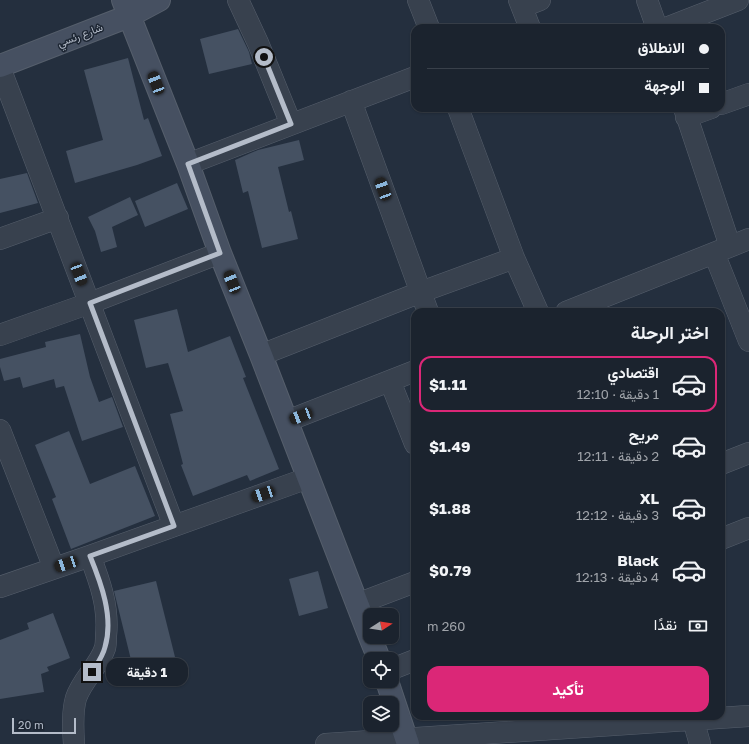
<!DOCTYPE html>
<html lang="ar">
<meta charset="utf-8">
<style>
:root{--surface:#1b232e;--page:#282f3a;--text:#f1f3f6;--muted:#a0a4aa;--line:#39404a;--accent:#db2777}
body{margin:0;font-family:"Golos Text",Vazirmatn,sans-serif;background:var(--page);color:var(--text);direction:rtl;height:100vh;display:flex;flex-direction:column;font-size:15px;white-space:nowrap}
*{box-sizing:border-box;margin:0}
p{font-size:13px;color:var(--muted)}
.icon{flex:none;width:22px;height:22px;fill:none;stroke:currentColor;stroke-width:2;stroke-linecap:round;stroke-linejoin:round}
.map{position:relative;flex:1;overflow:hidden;direction:ltr}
.sheet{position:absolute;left:411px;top:308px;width:314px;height:412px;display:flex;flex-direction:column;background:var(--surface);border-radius:12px;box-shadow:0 1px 3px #0004,0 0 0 1px var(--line);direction:rtl}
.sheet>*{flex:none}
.top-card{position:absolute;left:411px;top:24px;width:314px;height:88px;border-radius:12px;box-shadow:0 1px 3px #0004,0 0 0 1px var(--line);direction:rtl;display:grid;align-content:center;height:88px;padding:0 16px;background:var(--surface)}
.needle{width:26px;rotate:78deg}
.buttons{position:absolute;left:363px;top:608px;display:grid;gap:8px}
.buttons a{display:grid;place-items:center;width:36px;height:36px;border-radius:8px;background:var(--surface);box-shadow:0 1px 3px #0004,0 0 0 1px var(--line);font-size:20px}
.scale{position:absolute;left:12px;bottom:10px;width:64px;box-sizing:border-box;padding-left:4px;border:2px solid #b4bcc9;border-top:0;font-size:11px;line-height:14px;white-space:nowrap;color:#b4bcc9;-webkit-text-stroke:3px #1d2633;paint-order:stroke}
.end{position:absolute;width:18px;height:18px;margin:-9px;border:5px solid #b4bcc9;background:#111;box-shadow:0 0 0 2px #111}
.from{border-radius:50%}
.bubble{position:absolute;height:28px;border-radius:12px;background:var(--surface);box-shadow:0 1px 3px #0004,0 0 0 1px var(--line);font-size:13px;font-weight:700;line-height:28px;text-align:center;direction:rtl}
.car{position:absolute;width:12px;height:24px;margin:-12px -6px;border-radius:5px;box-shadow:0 0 3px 1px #0007;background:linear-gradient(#222 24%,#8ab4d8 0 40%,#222 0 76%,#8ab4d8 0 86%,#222 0)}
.top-card b{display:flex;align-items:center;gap:14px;height:38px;font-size:15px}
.top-card b+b{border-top:1px solid var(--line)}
.top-card i{width:10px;height:10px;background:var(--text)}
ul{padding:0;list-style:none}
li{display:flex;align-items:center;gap:12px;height:56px;margin:0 8px 6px;padding:0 8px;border:2px solid transparent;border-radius:12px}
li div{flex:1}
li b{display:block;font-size:15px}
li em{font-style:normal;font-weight:700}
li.active{border-color:var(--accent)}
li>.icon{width:36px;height:36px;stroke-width:1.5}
h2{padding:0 16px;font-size:18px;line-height:48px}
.pay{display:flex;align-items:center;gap:10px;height:44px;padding:0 16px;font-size:15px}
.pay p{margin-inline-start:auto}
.action{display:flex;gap:8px;margin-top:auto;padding:8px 16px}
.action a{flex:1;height:46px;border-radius:12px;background:var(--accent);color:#fff;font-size:16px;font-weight:700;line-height:46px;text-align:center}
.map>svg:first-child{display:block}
.building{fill:#455162}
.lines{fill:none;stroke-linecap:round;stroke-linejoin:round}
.street-casing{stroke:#565f6c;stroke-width:22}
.secondary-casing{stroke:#565f6c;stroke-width:24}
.street{stroke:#38414e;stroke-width:21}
.secondary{stroke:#465061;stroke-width:22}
.route{stroke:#b4bcc9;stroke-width:5}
.labels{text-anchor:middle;stroke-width:3;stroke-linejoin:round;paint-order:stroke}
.street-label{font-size:11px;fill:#b4bcc9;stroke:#1d2633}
</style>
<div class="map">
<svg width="749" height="744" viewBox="0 0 749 744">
<rect width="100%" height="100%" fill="#242f3e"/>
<!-- building -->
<path class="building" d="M 238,29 L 249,52 L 252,64 L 209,74 L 200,39 Z
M 128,58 L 144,120 L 148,118 L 162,156 L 137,165 L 75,183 L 66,151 L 103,140 L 84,70 Z
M 299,140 L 304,160 L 278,167 L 289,212 L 291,211 L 298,239 L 262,248 L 248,191 L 243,193 L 235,160 L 258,150 Z
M 27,173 L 38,203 L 0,213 L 0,179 Z
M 177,183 L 188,209 L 145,227 L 135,201 Z
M 130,197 L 138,215 L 112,227 L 117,247 L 101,252 L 95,231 L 88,217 Z
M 177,309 L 188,352 L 230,336 L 246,377 L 243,378 L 279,469 L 250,481 L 247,475 L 193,496 L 181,465 L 183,464 L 170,414 L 183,411 L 168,363 L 146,368 L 134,320 Z
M 80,334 L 90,377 L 99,402 L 112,397 L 123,427 L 82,441 L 64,386 L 56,388 L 54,379 L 23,388 L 20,377 L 4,381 L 0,367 L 0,359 L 46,347 L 45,342 Z
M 69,431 L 90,484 L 135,466 L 155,516 L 71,549 L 52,499 L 56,497 L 35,445 Z
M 318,571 L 328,608 L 299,616 L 289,579 Z
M 156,581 L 176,661 L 134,672 L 114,591 Z
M 53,613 L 70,658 L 47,667 L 49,671 L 41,674 L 44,692 L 0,699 L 0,640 L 29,629 L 27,623 Z"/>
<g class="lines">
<!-- street casing -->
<g class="street-casing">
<path id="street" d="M 238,0 L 258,43 L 291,124
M 418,0 L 429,28
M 519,0 L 530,28
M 647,0 L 657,28
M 522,7 L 540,0
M 666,28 L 738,0
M 0,68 L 174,526
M 351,101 L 428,312
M 721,104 L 749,94
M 458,108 L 514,258 L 538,312
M 684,108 L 730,246
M 686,117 L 711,108
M 188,164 L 415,77
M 0,239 L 58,218
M 714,253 L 749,341
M 566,312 L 749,239
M 0,335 L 90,303 L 220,253
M 261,355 L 421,292 L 514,258
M 390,381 L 415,444
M 287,421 L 415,371
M 0,430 L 54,568
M 721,464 L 749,453
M 721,539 L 749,528
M 0,587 L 90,556 L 308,478
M 357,604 L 415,582
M 392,669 L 415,660
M 692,716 L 700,744
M 74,744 C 73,729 72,712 76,698 C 82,680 99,666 105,648 C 106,644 106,640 106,636 C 109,607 100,582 90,556
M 326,744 L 749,716"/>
</g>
<!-- secondary casing -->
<g class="secondary-casing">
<path id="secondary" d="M 123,0 L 188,164 L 220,253 L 261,355 L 370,637
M 0,66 L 129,16 L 159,0
M 370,637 L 379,659
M 387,681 L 408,744"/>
</g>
<!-- street -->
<use href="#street" class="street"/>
<!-- secondary -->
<use href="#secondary" class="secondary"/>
</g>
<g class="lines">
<!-- route -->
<path class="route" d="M 92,672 C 97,664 103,656 105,647 C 114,617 101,583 90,556 L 174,526 L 90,303 L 220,253 L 188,164 L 291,124 L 264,57"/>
</g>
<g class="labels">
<!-- street labels -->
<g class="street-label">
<text transform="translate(80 35) rotate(-21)" y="4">شارع رئسي</text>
</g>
</g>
</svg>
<div class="buttons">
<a><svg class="needle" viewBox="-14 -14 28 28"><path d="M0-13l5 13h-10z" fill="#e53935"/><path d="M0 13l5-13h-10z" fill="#a0a4aa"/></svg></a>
<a><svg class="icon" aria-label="locate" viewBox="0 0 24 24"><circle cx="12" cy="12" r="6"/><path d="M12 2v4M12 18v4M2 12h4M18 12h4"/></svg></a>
<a><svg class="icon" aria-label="layers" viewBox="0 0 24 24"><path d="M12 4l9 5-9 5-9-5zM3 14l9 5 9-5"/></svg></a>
</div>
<div class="scale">20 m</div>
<i class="end from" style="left:264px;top:57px"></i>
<i class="end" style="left:92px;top:672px"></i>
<div class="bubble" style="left:106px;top:658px;width:82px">1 دقيقة</div>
<i class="car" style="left:156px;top:83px;rotate:339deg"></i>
<i class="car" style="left:383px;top:189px;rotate:340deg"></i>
<i class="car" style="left:79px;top:274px;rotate:159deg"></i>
<i class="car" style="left:232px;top:282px;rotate:338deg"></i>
<i class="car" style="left:301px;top:416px;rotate:249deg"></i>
<i class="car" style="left:263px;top:494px;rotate:251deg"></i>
<i class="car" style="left:66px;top:564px;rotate:252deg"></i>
<div class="top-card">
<b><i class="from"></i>الانطلاق</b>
<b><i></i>الوجهة</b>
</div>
<section class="sheet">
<h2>اختر الرحلة</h2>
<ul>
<li class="active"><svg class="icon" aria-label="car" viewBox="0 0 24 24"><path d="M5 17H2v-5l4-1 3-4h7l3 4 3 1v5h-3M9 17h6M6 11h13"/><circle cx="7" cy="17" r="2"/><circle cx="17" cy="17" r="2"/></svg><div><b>اقتصادي</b><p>1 دقيقة · 12:10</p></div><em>$1.11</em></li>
<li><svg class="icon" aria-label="car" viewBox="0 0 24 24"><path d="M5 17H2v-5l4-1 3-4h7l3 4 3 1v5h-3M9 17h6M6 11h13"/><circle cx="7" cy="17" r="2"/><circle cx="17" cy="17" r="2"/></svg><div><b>مريح</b><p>2 دقيقة · 12:11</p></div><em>$1.49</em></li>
<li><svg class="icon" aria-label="car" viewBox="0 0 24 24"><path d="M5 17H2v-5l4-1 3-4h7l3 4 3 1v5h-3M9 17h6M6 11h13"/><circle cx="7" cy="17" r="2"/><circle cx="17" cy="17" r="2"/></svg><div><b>XL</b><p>3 دقيقة · 12:12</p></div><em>$1.88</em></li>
<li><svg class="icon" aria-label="car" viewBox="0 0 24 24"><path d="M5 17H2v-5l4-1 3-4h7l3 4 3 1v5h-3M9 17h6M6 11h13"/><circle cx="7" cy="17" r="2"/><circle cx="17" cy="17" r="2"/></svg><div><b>Black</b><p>4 دقيقة · 12:13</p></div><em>$0.79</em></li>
</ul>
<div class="pay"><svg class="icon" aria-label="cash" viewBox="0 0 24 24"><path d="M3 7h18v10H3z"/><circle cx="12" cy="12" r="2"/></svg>نقدًا<p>260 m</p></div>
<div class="action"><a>تأكيد</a></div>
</section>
</div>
